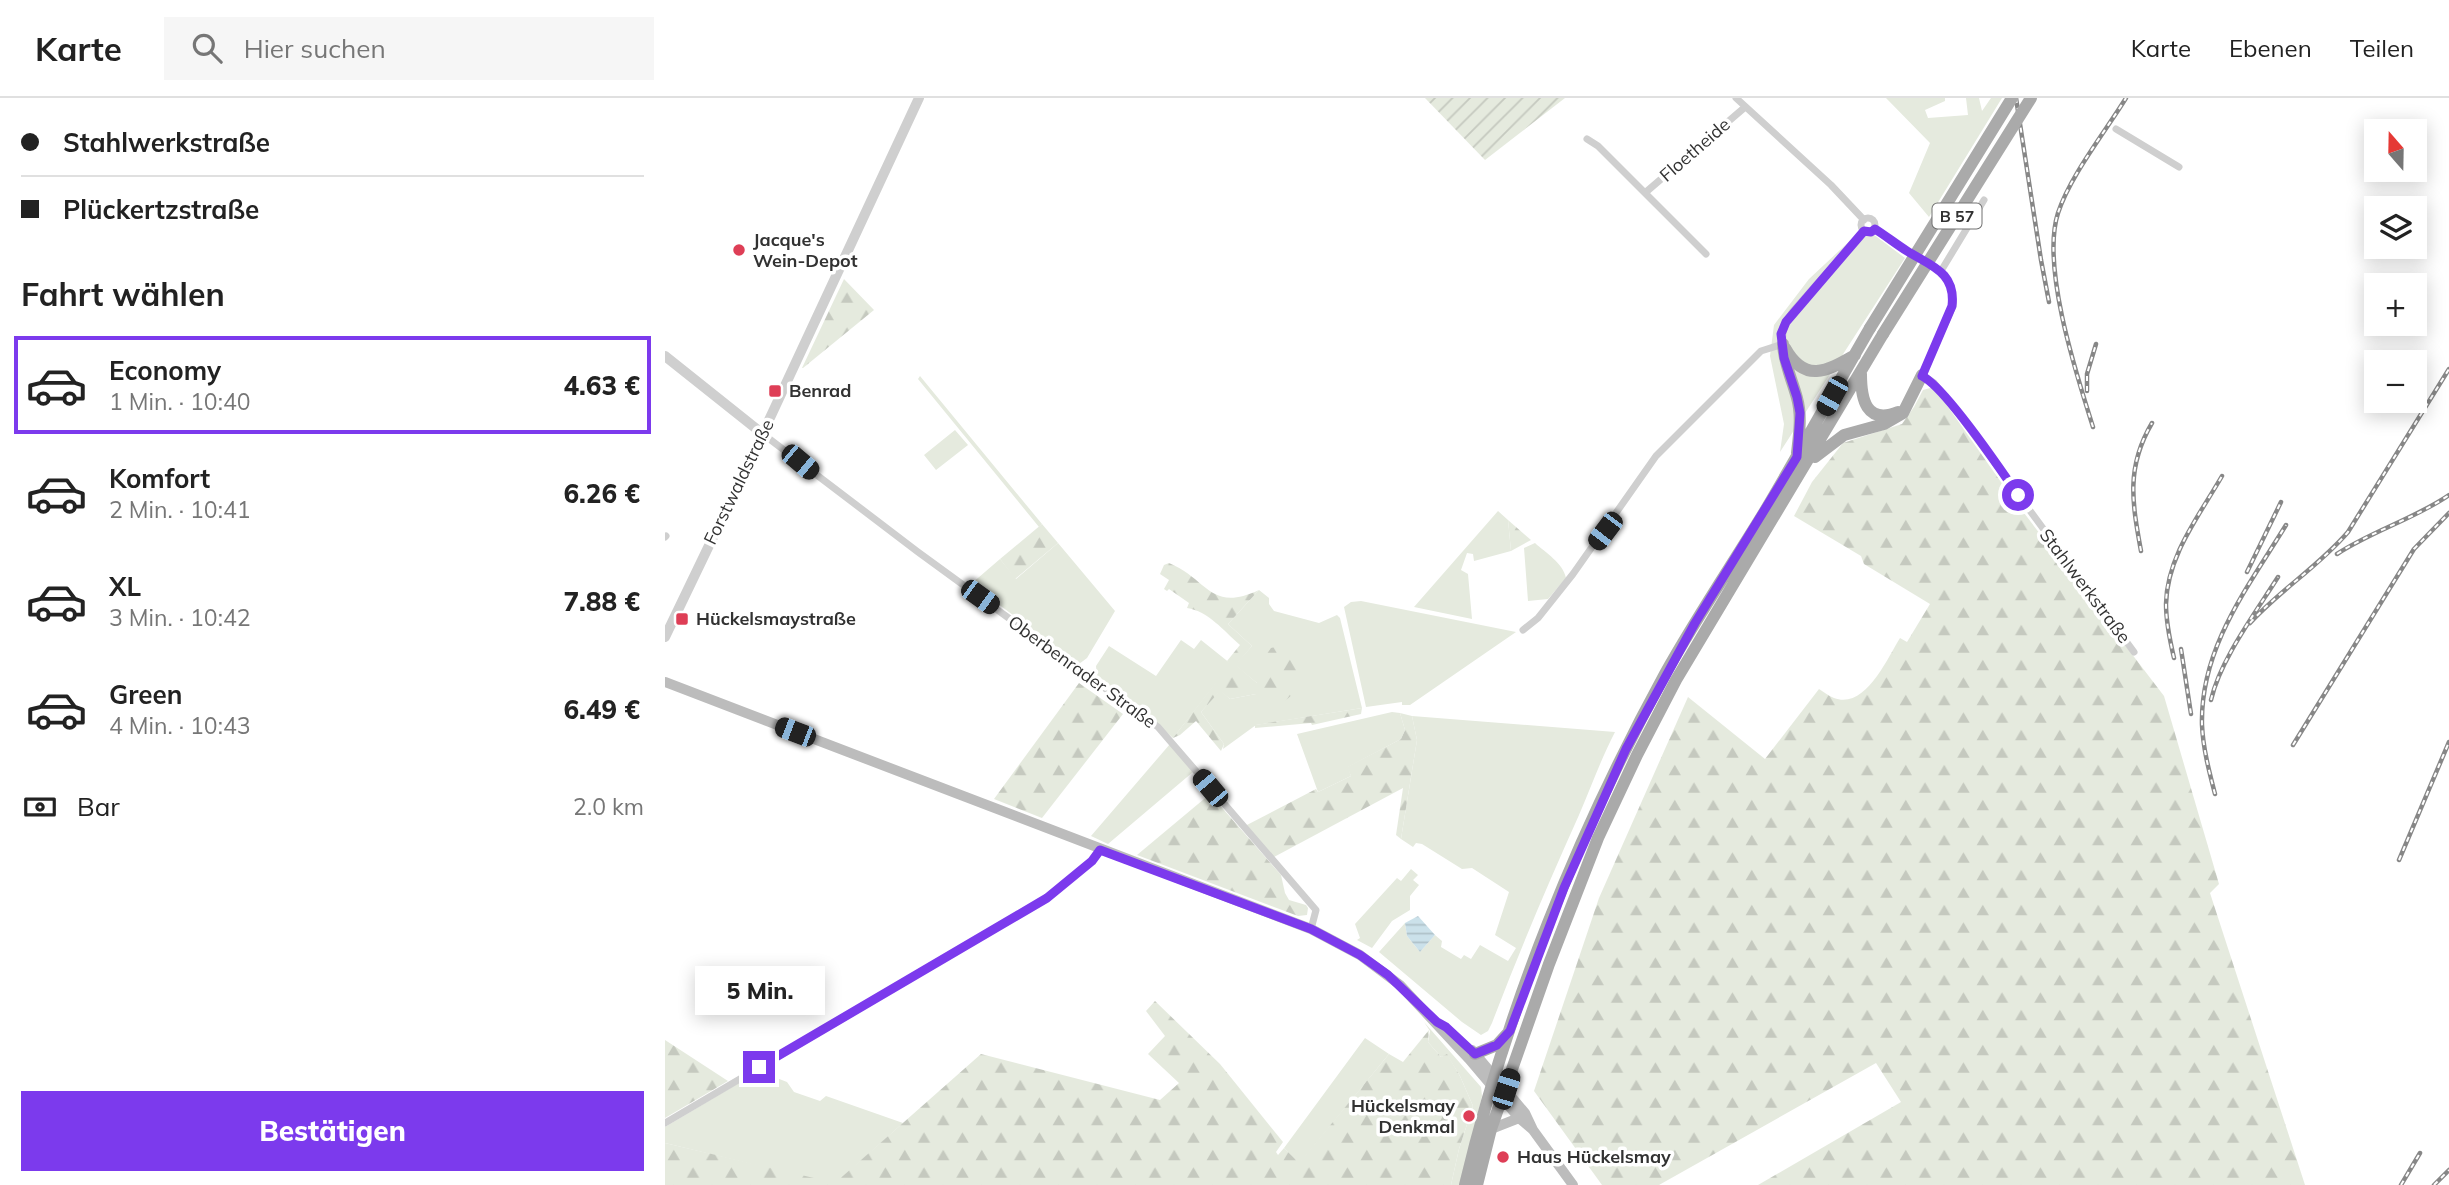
<!DOCTYPE html>
<html lang="de">
<meta charset="utf-8">
<style>
:root{--surface:#fff;--page:#f6f6f6;--text:#222;--muted:#767676;--line:#e0e0e0;--accent:#7c3aed}
body{margin:0;font-family:Mulish,sans-serif;background:var(--page);color:var(--text);height:100vh;display:flex;flex-direction:column;font-size:26px;white-space:nowrap}
*{box-sizing:border-box;margin:0}
p{font-size:23px;color:var(--muted)}
.icon{flex:none;width:38px;height:38px;fill:none;stroke:currentColor;stroke-width:2;stroke-linecap:round;stroke-linejoin:round}
.map{position:relative;flex:1;overflow:hidden}
.details{display:flex;flex-direction:column;background:var(--surface);width:665px}
.details>*{flex:none}
.guide{display:grid;align-content:center;height:154px;padding:0 21px;background:var(--surface)}
.needle{width:46px;rotate:340deg}
.fabs{position:absolute;left:1699px;top:21px;display:grid;gap:14px}
.fabs a{display:grid;place-items:center;width:63px;height:63px;border-radius:0px;background:var(--surface);box-shadow:0 4px 18px #0003;font-size:35px}
.end{position:absolute;width:32px;height:32px;margin:-16px;border:9px solid #7c3aed;background:#fff;box-shadow:0 0 0 4px #fff}
.from{border-radius:50%}
.bubble{position:absolute;height:49px;border-radius:0px;background:var(--surface);box-shadow:0 4px 18px #0003;font-size:23px;font-weight:800;line-height:49px;text-align:center}
.car{position:absolute;width:21px;height:42px;margin:-21px -10px;border-radius:9px;box-shadow:0 0 5px 2px #0007;background:linear-gradient(#222 24%,#8ab4d8 0 40%,#222 0 76%,#8ab4d8 0 86%,#222 0)}
.guide b{display:flex;align-items:center;gap:24px;height:66px;font-size:26px}
.guide b+b{border-top:2px solid var(--line)}
.guide i{width:18px;height:18px;background:var(--text)}
ul{padding:0;list-style:none}
li{display:flex;align-items:center;gap:21px;height:98px;margin:0 14px 10px;padding:0 7px;border:4px solid transparent;border-radius:0px}
li div{flex:1}
li b{display:block;font-size:26px}
li em{font-style:normal;font-weight:800}
li.selected{border-color:var(--accent)}
li>.icon{width:63px;height:63px;stroke-width:1.5}
h2{padding:0 21px;font-size:32px;line-height:84px}
.pay{display:flex;align-items:center;gap:18px;height:77px;padding:0 21px;font-size:26px}
.pay p{margin-inline-start:auto}
.button{display:flex;gap:14px;margin-top:auto;padding:14px 21px}
.button a{flex:1;height:80px;border-radius:0px;background:var(--accent);color:#fff;font-size:28px;font-weight:800;line-height:80px;text-align:center}
header{display:flex;align-items:center;gap:42px;box-sizing:border-box;height:98px;padding:0 35px;background:var(--surface);border-bottom:2px solid var(--line)}
header strong{font-size:33px}
nav{display:flex;gap:38px;margin-inline-start:auto;font-size:24px}
.search{width:490px;height:63px;background:var(--page);display:flex;align-items:center;gap:18px;box-sizing:border-box;padding:0 24px;border-radius:0px;color:var(--muted);font-size:26px}
main{display:flex;flex:1;min-height:0}
.map>svg:first-child{display:block}
.grass{fill:#e5eade}
.forest{fill:url(#forest-firs)}
.garden{fill:url(#garden-furrows)}
.water{fill:url(#water-rules)}
.lines{fill:none;stroke-linecap:round;stroke-linejoin:round}
.minor{stroke:#cfcfcf;stroke-width:7}
.tertiary{stroke:#cfcfcf;stroke-width:10}
.secondary{stroke:#bcbcbc;stroke-width:10}
.primary{stroke:#aaa;stroke-width:12}
.rail-casing{stroke:#878787;stroke-width:4.5}
.rail{stroke:#fff;stroke-width:2;stroke-dasharray:5;stroke-linecap:butt}
.primary-bridge{stroke:#aaa;stroke-width:12}
.route{stroke:#7c3aed;stroke-width:9}
.poi-dot{fill:#de3e56;stroke:#fff;stroke-width:2.5}
.labels{text-anchor:middle;stroke-width:7;stroke-linejoin:round;paint-order:stroke}
.shield{fill:#fff;stroke:#707070;stroke-width:2}
.shield-label{font-size:16px;font-weight:bold;fill:#323232}
.street-label{font-size:18px;fill:#323232;stroke:#fff}
.poi-label{font-size:18px;font-weight:bold;fill:#323232;stroke:#fff;text-anchor:start}
</style>
<header>
<strong>Karte</strong>
<div class="search"><svg class="icon" aria-label="search" viewBox="0 0 24 24"><circle cx="10" cy="10" r="6"/><path d="M15 15l6 6"/></svg>Hier suchen</div>
<nav><a>Karte</a><a>Ebenen</a><a>Teilen</a></nav>
</header>
<main>
<section class="details">
<div class="guide">
<b><i class="from"></i>Stahlwerkstraße</b>
<b><i></i>Plückertzstraße</b>
</div>
<h2>Fahrt wählen</h2>
<ul>
<li class="selected"><svg class="icon" aria-label="car" viewBox="0 0 24 24"><path d="M5 17H2v-5l4-1 3-4h7l3 4 3 1v5h-3M9 17h6M6 11h13"/><circle cx="7" cy="17" r="2"/><circle cx="17" cy="17" r="2"/></svg><div><b>Economy</b><p>1 Min. · 10:40</p></div><em>4.63 €</em></li>
<li><svg class="icon" aria-label="car" viewBox="0 0 24 24"><path d="M5 17H2v-5l4-1 3-4h7l3 4 3 1v5h-3M9 17h6M6 11h13"/><circle cx="7" cy="17" r="2"/><circle cx="17" cy="17" r="2"/></svg><div><b>Komfort</b><p>2 Min. · 10:41</p></div><em>6.26 €</em></li>
<li><svg class="icon" aria-label="car" viewBox="0 0 24 24"><path d="M5 17H2v-5l4-1 3-4h7l3 4 3 1v5h-3M9 17h6M6 11h13"/><circle cx="7" cy="17" r="2"/><circle cx="17" cy="17" r="2"/></svg><div><b>XL</b><p>3 Min. · 10:42</p></div><em>7.88 €</em></li>
<li><svg class="icon" aria-label="car" viewBox="0 0 24 24"><path d="M5 17H2v-5l4-1 3-4h7l3 4 3 1v5h-3M9 17h6M6 11h13"/><circle cx="7" cy="17" r="2"/><circle cx="17" cy="17" r="2"/></svg><div><b>Green</b><p>4 Min. · 10:43</p></div><em>6.49 €</em></li>
</ul>
<div class="pay"><svg class="icon" aria-label="cash" viewBox="0 0 24 24"><path d="M3 7h18v10H3z"/><circle cx="12" cy="12" r="2"/></svg>Bar<p>2.0 km</p></div>
<div class="button"><a>Bestätigen</a></div>
</section>
<div class="map">
<svg width="1784" height="1087" viewBox="0 0 1784 1087">
<defs>
<pattern id="forest-firs" width="22" height="20" patternUnits="userSpaceOnUse" patternTransform="scale(1.75)"><rect width="22" height="20" fill="#e5eade"/><path d="M5 1l3.5 6h-7zM16 11l3.5 6h-7z" fill="#c5c9bf"/></pattern>
<pattern id="garden-furrows" width="10" height="10" patternUnits="userSpaceOnUse" patternTransform="scale(1.75)"><rect width="10" height="10" fill="#e5eade"/><path d="M-1 1l2-2M0 10L10 0M9 11l2-2" fill="none" stroke="#c5c9bf"/></pattern>
<pattern id="water-rules" width="6" height="5" patternUnits="userSpaceOnUse" patternTransform="scale(1.75)"><rect width="6" height="5" fill="#cbe1ea"/><path d="M0 2.5h6" fill="none" stroke="#afc2c9"/></pattern>
</defs>
<rect width="100%" height="100%" fill="#fff"/>
<!-- grass -->
<path class="grass" d="M 1221,0 L 1280,0 L 1280,3 L 1260,12 L 1263,20 L 1303,17 L 1301,0 L 1314,0 L 1317,13 L 1326,0 L 1337,0 L 1264,119 L 1244,95 L 1265,45 Z
M 1208,136 L 1240,160 L 1115,354 L 1119,326 L 1105,258 L 1109,227 L 1144,181 L 1191,137 Z
M 255,278 L 377,426 L 374,429 L 253,281 Z
M 290,332 L 303,347 L 271,372 L 259,357 Z
M 833,413 L 843,422 L 846,453 L 809,463 L 808,456 L 802,455 L 796,472 L 803,476 L 807,521 L 749,509 Z
M 393,445 L 450,513 L 422,560 L 414,566 L 306,486 L 335,461 L 351,481 Z
M 870,445 C 881,455 898,465 901,480 L 883,501 L 863,503 L 859,450 Z
M 594,492 L 604,500 L 604,506 L 609,513 L 654,525 L 672,517 L 675,520 L 697,610 L 591,627 L 558,651 L 559,646 L 536,614 L 555,592 L 565,601 L 591,596 L 592,585 L 570,567 L 587,548 L 563,526 Z
M 696,503 L 851,534 L 745,607 L 737,607 L 737,604 L 701,609 L 679,509 L 686,504 Z
M 516,542 L 529,551 L 536,542 L 566,566 L 508,640 L 474,609 L 432,580 L 431,568 L 444,548 L 491,578 Z
M 727,614 L 735,615 L 740,632 L 736,641 L 683,669 L 686,678 L 653,694 L 632,636 Z
M 747,618 L 950,634 C 936,661 926,689 914,717 C 883,786 854,854 827,925 L 823,933 L 816,937 L 797,924 L 714,854 L 740,825 L 742,838 L 755,854 L 770,837 L 777,843 L 776,849 L 796,861 L 799,857 L 806,861 L 815,847 L 843,863 L 851,850 L 830,837 L 844,794 L 807,770 L 797,771 L 757,746 L 751,745 L 748,749 L 736,741 L 752,642 Z
M 505,646 L 528,674 L 443,746 L 426,738 Z
M 746,771 L 753,777 L 748,782 L 754,787 L 745,798 L 745,812 L 727,823 L 707,850 L 692,842 L 695,840 L 690,826 L 732,780 L 736,783 Z
M 759,924 L 816,989 L 817,998 L 796,1087 L 786,1087 L 794,1051 L 808,1008 L 795,978 L 782,957 L 776,959 L 763,944 L 765,933 Z
M 700,940 L 724,956 L 634,1066 L 619,1050 Z
M 94,973 L 122,984 L 129,994 L 155,1003 L 161,998 L 238,1025 L 170,1086 L 0,1045 L 0,1029 Z"/>
<!-- forest -->
<path class="forest" d="M 179,181 L 209,212 L 138,270 L 137,270 Z
M 1269,289 L 1343,394 L 1499,598 L 1554,786 L 1545,795 L 1640,1087 L 1093,1087 L 1236,1004 L 1211,965 L 994,1087 L 937,1087 L 869,993 L 934,800 L 1023,599 L 1100,661 L 1154,591 C 1159,594 1164,598 1169,600 C 1200,612 1222,561 1235,540 L 1242,544 L 1265,506 L 1199,466 L 1196,458 L 1129,418 L 1147,384 L 1178,345 L 1237,326 L 1249,309 L 1258,292 Z
M 843,422 L 866,442 L 846,453 Z
M 377,426 L 393,445 L 350,481 L 335,461 Z
M 504,465 C 543,481 545,515 594,492 L 563,526 L 587,548 L 571,567 L 592,585 L 599,560 L 606,550 L 614,548 L 645,565 C 645,578 627,599 616,606 L 591,596 L 565,601 L 555,593 L 536,614 L 559,646 L 556,653 L 531,623 L 515,637 L 508,640 L 565,566 L 562,563 L 575,547 C 559,533 543,513 522,510 L 524,505 L 504,491 L 502,493 L 499,491 L 504,482 L 495,476 L 499,467 Z
M 414,585 L 458,616 L 377,720 L 329,701 Z
M 697,610 L 696,616 L 647,627 L 646,625 L 590,630 L 590,627 Z
M 735,615 L 747,618 L 752,642 L 736,741 L 731,737 L 738,690 L 609,759 L 580,728 L 651,691 L 653,694 L 686,678 L 682,669 L 736,641 L 740,632 Z
M 545,696 L 616,777 L 620,795 L 624,802 L 641,807 L 643,810 L 642,817 L 633,818 L 472,757 Z
M 490,903 L 555,966 L 618,1044 L 611,1054 L 613,1057 L 619,1050 L 634,1065 L 724,956 L 738,964 L 764,932 L 763,944 L 776,959 L 782,956 L 795,978 L 808,1008 L 794,1051 L 786,1087 L 0,1087 L 0,1045 L 170,1085 L 316,956 L 495,1002 L 514,985 L 483,956 L 500,938 L 481,913 Z
M 0,942 L 63,983 L 0,1020 Z"/>
<!-- garden -->
<path class="garden" d="M 760,0 L 900,0 L 820,62 Z"/>
<!-- water -->
<path class="water" d="M 753,818 L 770,837 L 755,854 L 742,838 L 740,825 Z"/>
<g class="lines">
<!-- minor -->
<path class="minor" d="M 1071,0 L 1166,87 L 1199,122
M 1451,31 L 1514,69
M 922,41 L 933,48 L 1041,156
M 981,94 L 1079,10
M1196 127a7 7 0 1 1 14 0a7 7 0 1 1-14 0Z
M 1210,131 C 1221,138 1231,146 1242,153 C 1266,168 1291,174 1288,208 L 1257,277 L 1269,285 L 1296,319 L 1469,554
M 1276,173 L 1319,102
M 98,336 L 253,454 L 493,629 L 651,812 L 646,831
M 0,439 L 1,438
M 858,532 L 873,520 L 908,476 L 991,358 L 1096,253 L 1118,246 C 1116,232 1121,224 1128,213 L 1199,133
M 0,1025 L 382,800 L 427,763 L 435,752"/>
<!-- tertiary -->
<path class="tertiary" d="M 0,258 L 98,336
M 0,539 L 90,352 L 254,0"/>
<!-- secondary -->
<path class="secondary" d="M 0,584 L 646,831 L 695,857 L 735,887 L 804,961 L 854,1020 L 868,1032
M 807,952 L 860,1015 L 868,1032 L 908,1087
M 826,1031 L 854,1020"/>
<!-- primary -->
<path class="primary" d="M 1118,246 C 1119,266 1127,281 1132,300 C 1137,318 1134,337 1132,355
M 1120,250 C 1140,286 1162,273 1190,257
M 1196,276 C 1196,301 1201,327 1233,314
M 1150,359 L 1179,337 L 1219,326 L 1238,315 L 1257,277
M 810,956 L 832,947 L 842,936
M 800,1087 C 842,910 913,735 1000,576 C 1030,522 1065,470 1097,418 C 1134,356 1169,292 1205,230
M 812,1087 L 826,1031 L 884,866 L 933,740 L 972,657 L 1011,582 L 1218,236"/>
<!-- rail casing -->
<g class="rail-casing">
<path id="rail" d="M 1351,0 L 1376,162 L 1384,204
M 1422,293 L 1422,276 L 1431,246
M 1428,329 C 1411,275 1376,168 1393,115 C 1405,78 1440,34 1461,0
M 1476,453 C 1467,404 1461,369 1487,325
M 1672,456 C 1707,433 1749,421 1784,397
M 1582,474 L 1616,404
M 1585,525 C 1615,492 1654,468 1683,434 L 1784,271
M 1516,551 L 1526,616
M 1509,560 C 1505,543 1501,524 1501,506 C 1502,458 1534,418 1557,378
M 1546,602 C 1555,562 1591,514 1613,479
M 1628,647 L 1749,451 L 1784,415
M 1550,696 C 1544,673 1538,650 1537,627 C 1535,550 1583,489 1621,427
M 1734,762 L 1784,644
M 1736,1087 L 1755,1055
M 1769,1087 L 1784,1072"/>
</g>
<!-- rail -->
<use href="#rail" class="rail"/>
<!-- primary-bridge -->
<path class="primary-bridge" d="M 1205,230 L 1347,0
M 1218,236 L 1366,0"/>
</g>
<g class="lines">
<!-- route -->
<path class="route" d="M 94,969 L 382,800 L 427,763 L 435,752 L 646,831 L 695,857 L 723,877 L 772,924 L 781,929 L 810,956 L 832,947 L 845,933 L 899,790 L 961,651 L 1030,525 L 1132,359 L 1135,315 L 1132,299 L 1119,260 L 1116,236 L 1121,224 L 1199,133 L 1206,134 L 1210,131 C 1221,138 1231,146 1242,153 C 1266,168 1291,174 1287,208 L 1257,278 C 1280,289 1336,372 1353,397"/>
</g>
<!-- markers -->
<g class="poi-dot">
<circle cx="74" cy="152" r="7"/>
<rect x="103" y="286" width="14" height="14" rx="3.5"/>
<rect x="10" y="514" width="14" height="14" rx="3.5"/>
<circle cx="804" cy="1018" r="7"/>
<circle cx="838" cy="1059" r="7"/>
</g>
<g class="labels">
<!-- shield labels -->
<rect class="shield" x="1267.5" y="105.5" width="49" height="25" rx="5"/>
<g class="shield-label">
<text x="1292" y="124">B 57</text>
</g>
<!-- street labels -->
<g class="street-label">
<text transform="translate(1030 52) rotate(-41)" y="6">Floetheide</text>
<text transform="translate(74 384) rotate(-64)" y="6">Forstwaldstraße</text>
<text transform="translate(1420 488) rotate(53)" y="6">Stahlwerkstraße</text>
<text transform="translate(417 574) rotate(36)" y="6">Oberbenrader Straße</text>
</g>
<!-- poi labels -->
<g class="poi-label">
<text x="88" y="148">Jacque's<tspan x="88" dy="21">Wein-Depot</tspan></text>
<text x="124" y="299">Benrad</text>
<text x="31" y="527">Hückelsmaystraße</text>
<text x="790" y="1014" text-anchor="end">Hückelsmay<tspan x="790" dy="21">Denkmal</tspan></text>
<text x="852" y="1065">Haus Hückelsmay</text>
</g>
</g>
</svg>
<div class="fabs">
<a><svg class="needle" viewBox="-14 -14 28 28"><path d="M0-13l5 13h-10z" fill="#e53935"/><path d="M0 13l5-13h-10z" fill="#767676"/></svg></a>
<a><svg class="icon" aria-label="layers" viewBox="0 0 24 24"><path d="M12 4l9 5-9 5-9-5zM3 14l9 5 9-5"/></svg></a>
<a>+</a>
<a>−</a>
</div>
<i class="end from" style="left:1353px;top:397px"></i>
<i class="end" style="left:94px;top:969px"></i>
<div class="bubble" style="left:30px;top:868px;width:130px">5 Min.</div>
<i class="car" style="left:1167px;top:298px;rotate:209deg"></i>
<i class="car" style="left:135px;top:364px;rotate:130deg"></i>
<i class="car" style="left:940px;top:433px;rotate:217deg"></i>
<i class="car" style="left:315px;top:499px;rotate:126deg"></i>
<i class="car" style="left:130px;top:634px;rotate:291deg"></i>
<i class="car" style="left:545px;top:690px;rotate:320deg"></i>
<i class="car" style="left:841px;top:991px;rotate:18deg"></i>
</div>
</main>
